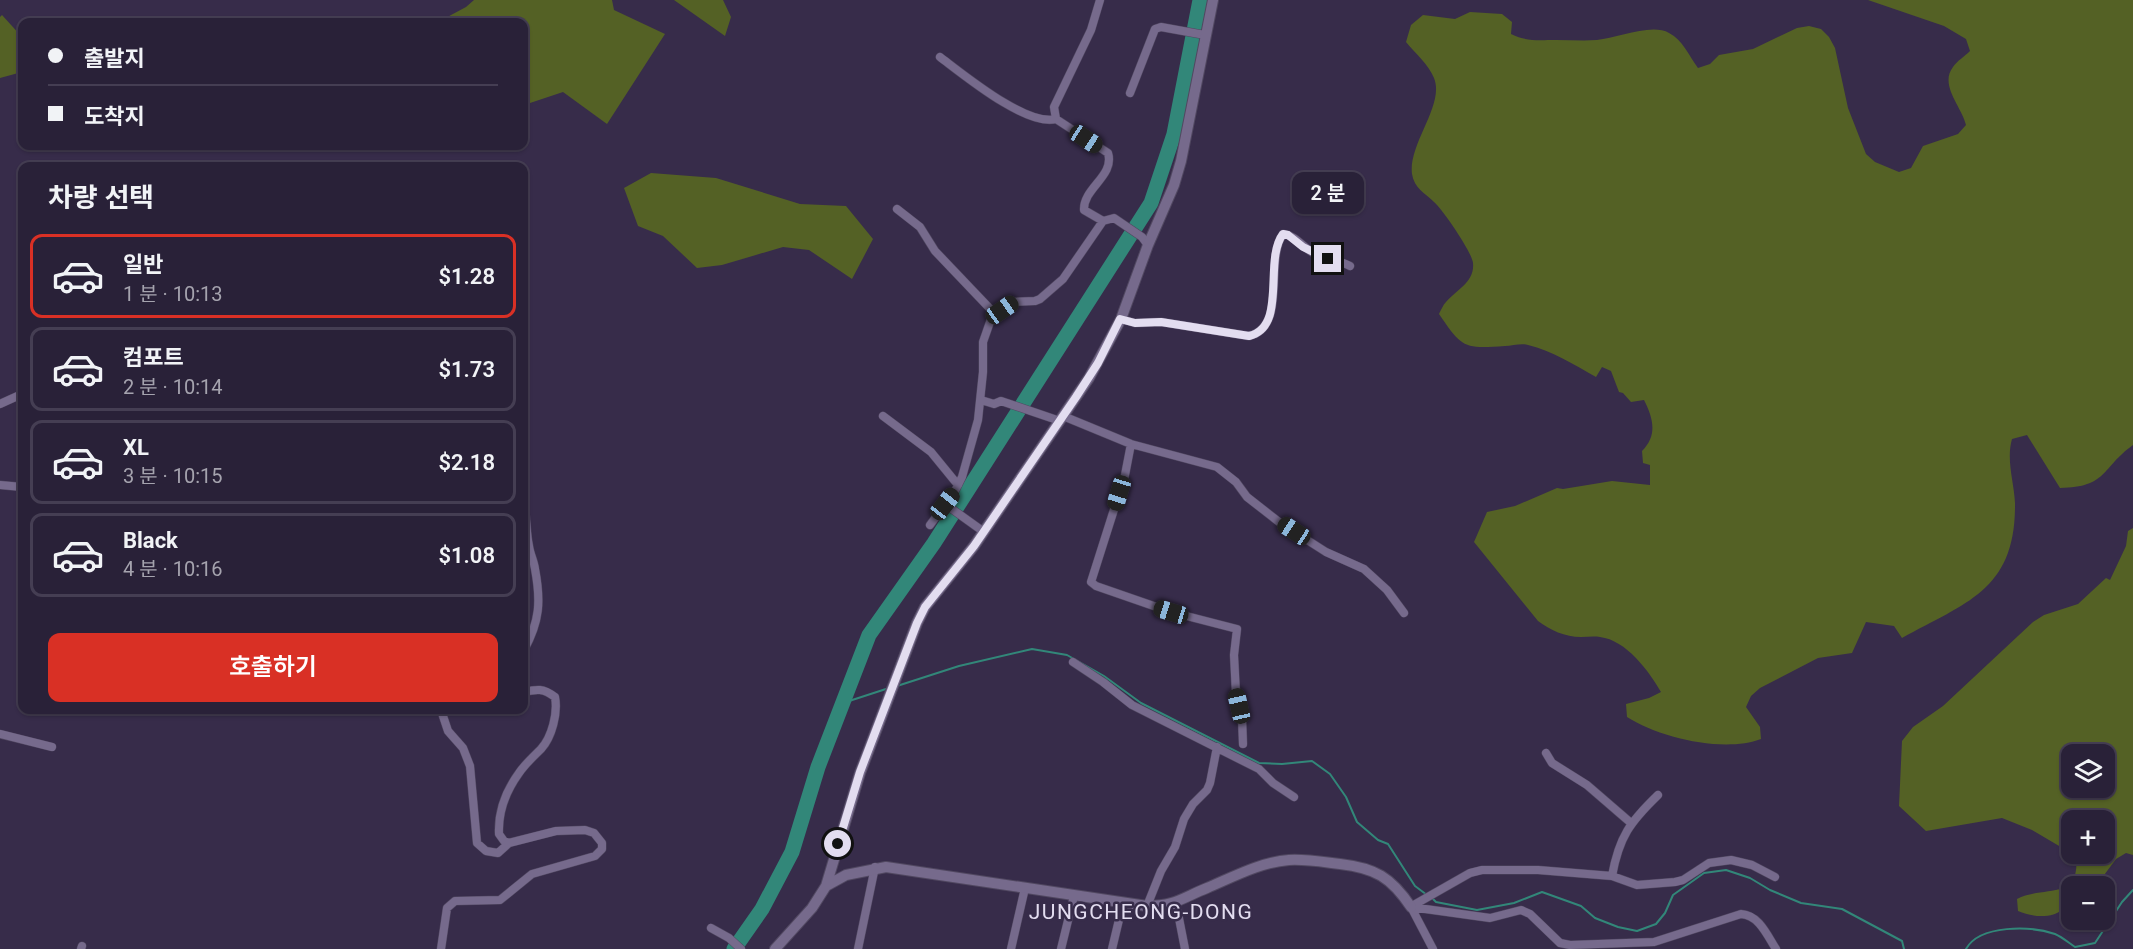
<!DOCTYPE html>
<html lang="ko">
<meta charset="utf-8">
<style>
:root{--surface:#292138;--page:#312940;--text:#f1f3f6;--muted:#a5a3ae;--line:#453e53;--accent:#d93025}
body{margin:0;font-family:Roboto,"Noto Sans KR",sans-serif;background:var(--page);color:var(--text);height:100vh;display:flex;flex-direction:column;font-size:22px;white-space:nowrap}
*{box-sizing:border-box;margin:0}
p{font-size:20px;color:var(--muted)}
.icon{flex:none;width:33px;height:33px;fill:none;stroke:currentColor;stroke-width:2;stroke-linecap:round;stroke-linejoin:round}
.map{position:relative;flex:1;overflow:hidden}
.panel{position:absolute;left:18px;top:162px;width:510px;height:552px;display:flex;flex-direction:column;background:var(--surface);border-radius:12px;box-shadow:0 2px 4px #0004,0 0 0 2px var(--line)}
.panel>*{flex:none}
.top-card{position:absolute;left:18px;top:18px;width:510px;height:132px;border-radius:12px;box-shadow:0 2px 4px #0004,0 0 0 2px var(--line);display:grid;align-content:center;height:132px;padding:0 30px;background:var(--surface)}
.tools{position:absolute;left:2061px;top:744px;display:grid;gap:12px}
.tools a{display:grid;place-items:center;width:54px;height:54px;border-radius:12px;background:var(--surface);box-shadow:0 2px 4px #0004,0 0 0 2px var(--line);font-size:30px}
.end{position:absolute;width:27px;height:27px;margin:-14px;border:8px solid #e3ddf0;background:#111;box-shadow:0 0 0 3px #111}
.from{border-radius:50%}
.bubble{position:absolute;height:42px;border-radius:12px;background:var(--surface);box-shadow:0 2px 4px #0004,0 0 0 2px var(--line);font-size:20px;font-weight:600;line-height:42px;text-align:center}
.car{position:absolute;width:18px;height:36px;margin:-18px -9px;border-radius:8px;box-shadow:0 0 4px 2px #0007;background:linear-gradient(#222 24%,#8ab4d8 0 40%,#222 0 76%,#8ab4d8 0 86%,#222 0)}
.top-card b{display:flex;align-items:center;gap:21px;height:57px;font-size:22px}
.top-card b+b{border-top:2px solid var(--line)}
.top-card i{width:15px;height:15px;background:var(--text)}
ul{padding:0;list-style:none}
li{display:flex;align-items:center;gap:18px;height:84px;margin:0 12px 9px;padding:0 18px;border:3px solid var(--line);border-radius:12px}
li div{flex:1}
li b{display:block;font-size:22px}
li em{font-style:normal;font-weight:600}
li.active{border-color:var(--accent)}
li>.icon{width:54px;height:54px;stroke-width:1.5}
h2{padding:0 30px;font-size:27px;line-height:72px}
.primary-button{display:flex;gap:12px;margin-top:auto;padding:12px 30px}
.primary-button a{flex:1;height:69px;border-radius:12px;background:var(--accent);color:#fff;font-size:24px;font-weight:600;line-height:69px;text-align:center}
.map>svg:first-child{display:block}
.green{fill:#546125;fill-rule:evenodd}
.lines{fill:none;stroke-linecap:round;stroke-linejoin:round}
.stream{stroke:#328779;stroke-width:2}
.river{stroke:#328779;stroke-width:15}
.street-casing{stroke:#514861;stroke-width:9}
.secondary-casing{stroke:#514861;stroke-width:12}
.street{stroke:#766a8c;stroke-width:8}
.secondary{stroke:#766a8c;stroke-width:10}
.route{stroke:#e3ddf0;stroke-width:8}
.labels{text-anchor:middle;stroke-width:5;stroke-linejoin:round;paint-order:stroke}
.quarter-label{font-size:21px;letter-spacing:1.5px;fill:#e3ddf0;stroke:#372c4a}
</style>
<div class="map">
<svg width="2133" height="949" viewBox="0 0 2133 949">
<rect width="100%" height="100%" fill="#372c4a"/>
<!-- green -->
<path class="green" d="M 474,0 L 612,0 L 614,10 L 665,34 L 607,124 L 563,92 L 524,105 L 524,22 L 438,22 L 466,7 Z
M 674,0 L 723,0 L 731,17 L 725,36 Z
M 1868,0 L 2133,0 L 2133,445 C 2101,468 2108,487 2060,488 L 2027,435 L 2012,439 C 2006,460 2014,482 2015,503 C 2016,590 1967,602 1902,638 L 1894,626 L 1866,622 L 1852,653 L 1818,658 L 1760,688 L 1751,696 L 1746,707 L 1760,727 L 1761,739 C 1724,753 1660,738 1627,717 L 1626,704 L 1649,698 L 1661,692 C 1649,671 1626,640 1600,637 C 1594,636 1587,637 1581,637 C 1565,637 1550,630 1538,621 L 1474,542 L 1487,512 L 1515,506 L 1557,488 L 1563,489 L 1612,481 L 1650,485 L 1650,465 L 1643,463 L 1642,451 C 1658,435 1653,418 1644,400 L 1631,402 L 1623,393 L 1619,392 L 1611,371 L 1602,367 L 1596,377 C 1575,365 1552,351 1528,345 C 1521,343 1512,346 1505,346 C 1464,349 1462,348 1439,314 C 1441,310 1443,305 1446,302 C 1456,290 1475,282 1473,263 C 1472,252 1443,210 1434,202 C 1425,193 1414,188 1412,174 C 1408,144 1445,105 1434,78 C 1429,65 1415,53 1406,42 L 1411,25 L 1423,15 L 1455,19 L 1470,12 L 1502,14 L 1512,22 L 1511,34 C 1527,42 1539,40 1556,40 C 1570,40 1584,41 1597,40 C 1617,38 1652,23 1669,33 C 1683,40 1689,56 1698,68 L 1710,64 L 1719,55 L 1753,49 L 1797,28 L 1809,26 L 1821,29 L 1829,37 L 1835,48 L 1848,108 L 1866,154 L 1875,162 L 1899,172 L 1911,168 L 1923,146 L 1958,134 L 1966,125 C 1962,107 1939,85 1953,67 C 1957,61 1965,56 1970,51 L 1966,39 L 1944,26 Z
M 2,15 L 22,37 L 22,72 L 0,78 L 0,17 Z
M 651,173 L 716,178 L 800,204 L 846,206 L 873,239 L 852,279 L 809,250 L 783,247 L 722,265 L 697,268 L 663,236 L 638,226 L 624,188 Z
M 2133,528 L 2133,855 L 2126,853 L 2116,859 L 2096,886 L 2072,886 C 2072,918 2042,921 2018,911 L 2017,899 C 2044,885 2081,902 2076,856 L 2073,854 L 2104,854 L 2104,820 L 2072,820 L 2071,853 L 2032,830 L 2002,818 L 1926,831 L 1899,806 L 1902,741 L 1913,727 L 1943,706 L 2033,622 L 2044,615 L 2078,604 L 2106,578 L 2110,580 L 2126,546 L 2128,531 ZM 2072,754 L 2104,754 L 2104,788 L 2072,788 Z"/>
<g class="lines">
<!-- stream -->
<path class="stream" d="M 897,686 L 959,666 L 1032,649 L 1067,655 L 1104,676 L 1141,703 L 1259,763 L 1282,764 L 1312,761 L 1330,774 L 1346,797 L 1357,822 L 1378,840 L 1388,844 L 1415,886 L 1427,895
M 843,703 L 889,688
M 1432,898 L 1436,902 L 1477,910 L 1514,903 L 1542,892 L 1581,906 L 1595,918 L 1618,927 L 1637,931 L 1656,924 L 1665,913 L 1673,895 L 1704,873 L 1726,870 L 1750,878 L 1770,890 L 1801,903 L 1842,909 L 1902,941 L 1904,949
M 1966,949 C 1980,924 2031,926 2055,934 C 2062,937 2069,943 2075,947 L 2095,943 L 2122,902 L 2133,890"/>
<!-- river -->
<path class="river" d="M 734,949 L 762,909 L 792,852 L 818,767 L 869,635 L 934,543 L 1151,203 L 1174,134 L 1200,0"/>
<!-- street casing -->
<g class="street-casing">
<path id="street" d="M 940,57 C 964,75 1027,127 1056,119 L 1108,153 C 1115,176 1083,188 1084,210 L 1103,221
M 1130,93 L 1155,29 L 1161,27 L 1205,35
M 1056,119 L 1054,107 L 1091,30 L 1100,0
M 897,209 L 920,227 L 935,251 L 996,315
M 1121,319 L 1135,323 L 1161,322 L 1249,336 C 1288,327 1264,260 1283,234 C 1296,235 1305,250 1317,255 C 1328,260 1339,260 1350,266
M 981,400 L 994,404 L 1001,401 L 1060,421
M 0,404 L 22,394
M 883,416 L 931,452 L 958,485
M 1063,416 L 1131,444 L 1217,467 L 1236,482 L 1247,497 L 1279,522 L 1326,552 L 1364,569 L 1387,590 L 1404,613
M 1131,444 L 1125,475 L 1091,582 L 1096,586 L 1171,612 L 1237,629 L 1234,655 L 1236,694 L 1242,718 L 1243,744
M 0,485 L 22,487
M 945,504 L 984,532
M 524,505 C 527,519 526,532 529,546 C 530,554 534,561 535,569 C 541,601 540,621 524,650
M 930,525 L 955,491 L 962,477 L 978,420 L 983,372 L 983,342 L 990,322 L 1013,302 L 1035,301 L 1040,299 L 1063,279 L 1103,221 L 1114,218 L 1142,237 L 1148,245
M 1073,662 L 1103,682 L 1132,705 L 1259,769 L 1273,783 L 1294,797
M 441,710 L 448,731 L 463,748 L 470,766 L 477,843 L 486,851 L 498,853 L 509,843 L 556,831 L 585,830 L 594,833 L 602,843 L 602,849 L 595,856 L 532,874 L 500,900 L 455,901 L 447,908 L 441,949
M 0,734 L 52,747
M 1546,753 L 1552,763 L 1587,785 L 1631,823
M 509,843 L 504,841 L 499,834 C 498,813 506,791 519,773 C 525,764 533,757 541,749 C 552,737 558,713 555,697 C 543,688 537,689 524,692
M 1612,876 L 1637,885 L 1675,882 L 1683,880 L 1709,863 L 1731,860 L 1752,865 L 1775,877
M 1176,903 L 1185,949
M 1147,906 L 1161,871 L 1175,847 L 1184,819 L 1193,804 L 1207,790 L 1210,783 L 1217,747
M 1412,906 L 1470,873 L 1482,870 L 1538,870 L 1612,876 C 1619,837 1630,822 1658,795
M 1411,907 L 1490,918 L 1521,910 L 1530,914 L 1560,943 L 1570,945 L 1654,942 L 1741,914 C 1759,915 1767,935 1776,949
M 1411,907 L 1433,949
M 711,928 L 729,938 L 741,949
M 81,949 L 82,946
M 858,949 L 875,867
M 1011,949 L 1025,888
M 1061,949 L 1074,896
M 1112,949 L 1123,903"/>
</g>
<!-- secondary casing -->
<g class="secondary-casing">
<path id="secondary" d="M 826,886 L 846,875 L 886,867 L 1147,906 C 1175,906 1182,898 1207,888 C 1233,877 1261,862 1289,860 C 1306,859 1323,862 1340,864 C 1375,868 1391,877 1411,907
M 775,949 L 812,908 L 826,886 L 860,773 L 917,623 L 925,607 L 974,546 L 1089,378 L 1121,319 L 1148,245 L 1174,185 L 1181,161 L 1213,0"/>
</g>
<!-- street -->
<use href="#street" class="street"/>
<!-- secondary -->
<use href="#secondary" class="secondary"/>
</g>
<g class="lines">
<!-- route -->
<path class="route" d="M 838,844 L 860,772 L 917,623 L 925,607 L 974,546 L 1076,397 L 1098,363 L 1120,319 L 1135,323 L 1161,322 L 1249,336 C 1288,327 1263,260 1283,234 L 1288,235 L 1303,247 L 1328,259"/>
</g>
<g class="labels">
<!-- quarter labels -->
<g class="quarter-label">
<text x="1141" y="919">JUNGCHEONG-DONG</text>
</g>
</g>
</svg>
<div class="tools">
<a><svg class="icon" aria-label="layers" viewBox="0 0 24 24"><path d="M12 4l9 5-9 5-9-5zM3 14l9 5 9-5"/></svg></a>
<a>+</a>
<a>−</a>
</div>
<i class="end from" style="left:838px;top:844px"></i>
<i class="end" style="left:1328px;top:259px"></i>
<div class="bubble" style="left:1292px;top:172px;width:72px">2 분</div>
<i class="car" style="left:1086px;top:139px;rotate:123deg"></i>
<i class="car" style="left:1002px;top:310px;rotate:55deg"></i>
<i class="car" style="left:1119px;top:493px;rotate:197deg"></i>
<i class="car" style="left:945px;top:504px;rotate:38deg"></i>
<i class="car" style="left:1294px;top:531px;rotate:303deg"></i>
<i class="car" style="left:1171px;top:612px;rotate:287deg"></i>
<i class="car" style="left:1239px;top:706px;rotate:347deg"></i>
<div class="top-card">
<b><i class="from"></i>출발지</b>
<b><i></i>도착지</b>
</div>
<section class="panel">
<h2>차량 선택</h2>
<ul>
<li class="active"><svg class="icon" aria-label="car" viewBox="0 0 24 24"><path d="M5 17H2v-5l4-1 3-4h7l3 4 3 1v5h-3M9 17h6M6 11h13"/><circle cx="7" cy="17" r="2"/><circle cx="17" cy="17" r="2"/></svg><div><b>일반</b><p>1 분 · 10:13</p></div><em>$1.28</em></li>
<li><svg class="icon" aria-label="car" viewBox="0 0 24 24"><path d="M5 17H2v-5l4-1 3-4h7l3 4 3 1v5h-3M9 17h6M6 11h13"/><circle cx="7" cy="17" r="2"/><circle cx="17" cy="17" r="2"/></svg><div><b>컴포트</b><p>2 분 · 10:14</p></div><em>$1.73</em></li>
<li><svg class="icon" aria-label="car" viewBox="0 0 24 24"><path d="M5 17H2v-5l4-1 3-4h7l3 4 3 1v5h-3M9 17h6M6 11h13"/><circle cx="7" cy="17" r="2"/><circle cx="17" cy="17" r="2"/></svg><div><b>XL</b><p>3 분 · 10:15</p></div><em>$2.18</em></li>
<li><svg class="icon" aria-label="car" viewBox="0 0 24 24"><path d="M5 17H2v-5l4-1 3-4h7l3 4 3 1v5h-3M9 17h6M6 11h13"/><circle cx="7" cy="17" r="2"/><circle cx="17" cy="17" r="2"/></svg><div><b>Black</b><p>4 분 · 10:16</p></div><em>$1.08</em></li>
</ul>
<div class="primary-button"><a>호출하기</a></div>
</section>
</div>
